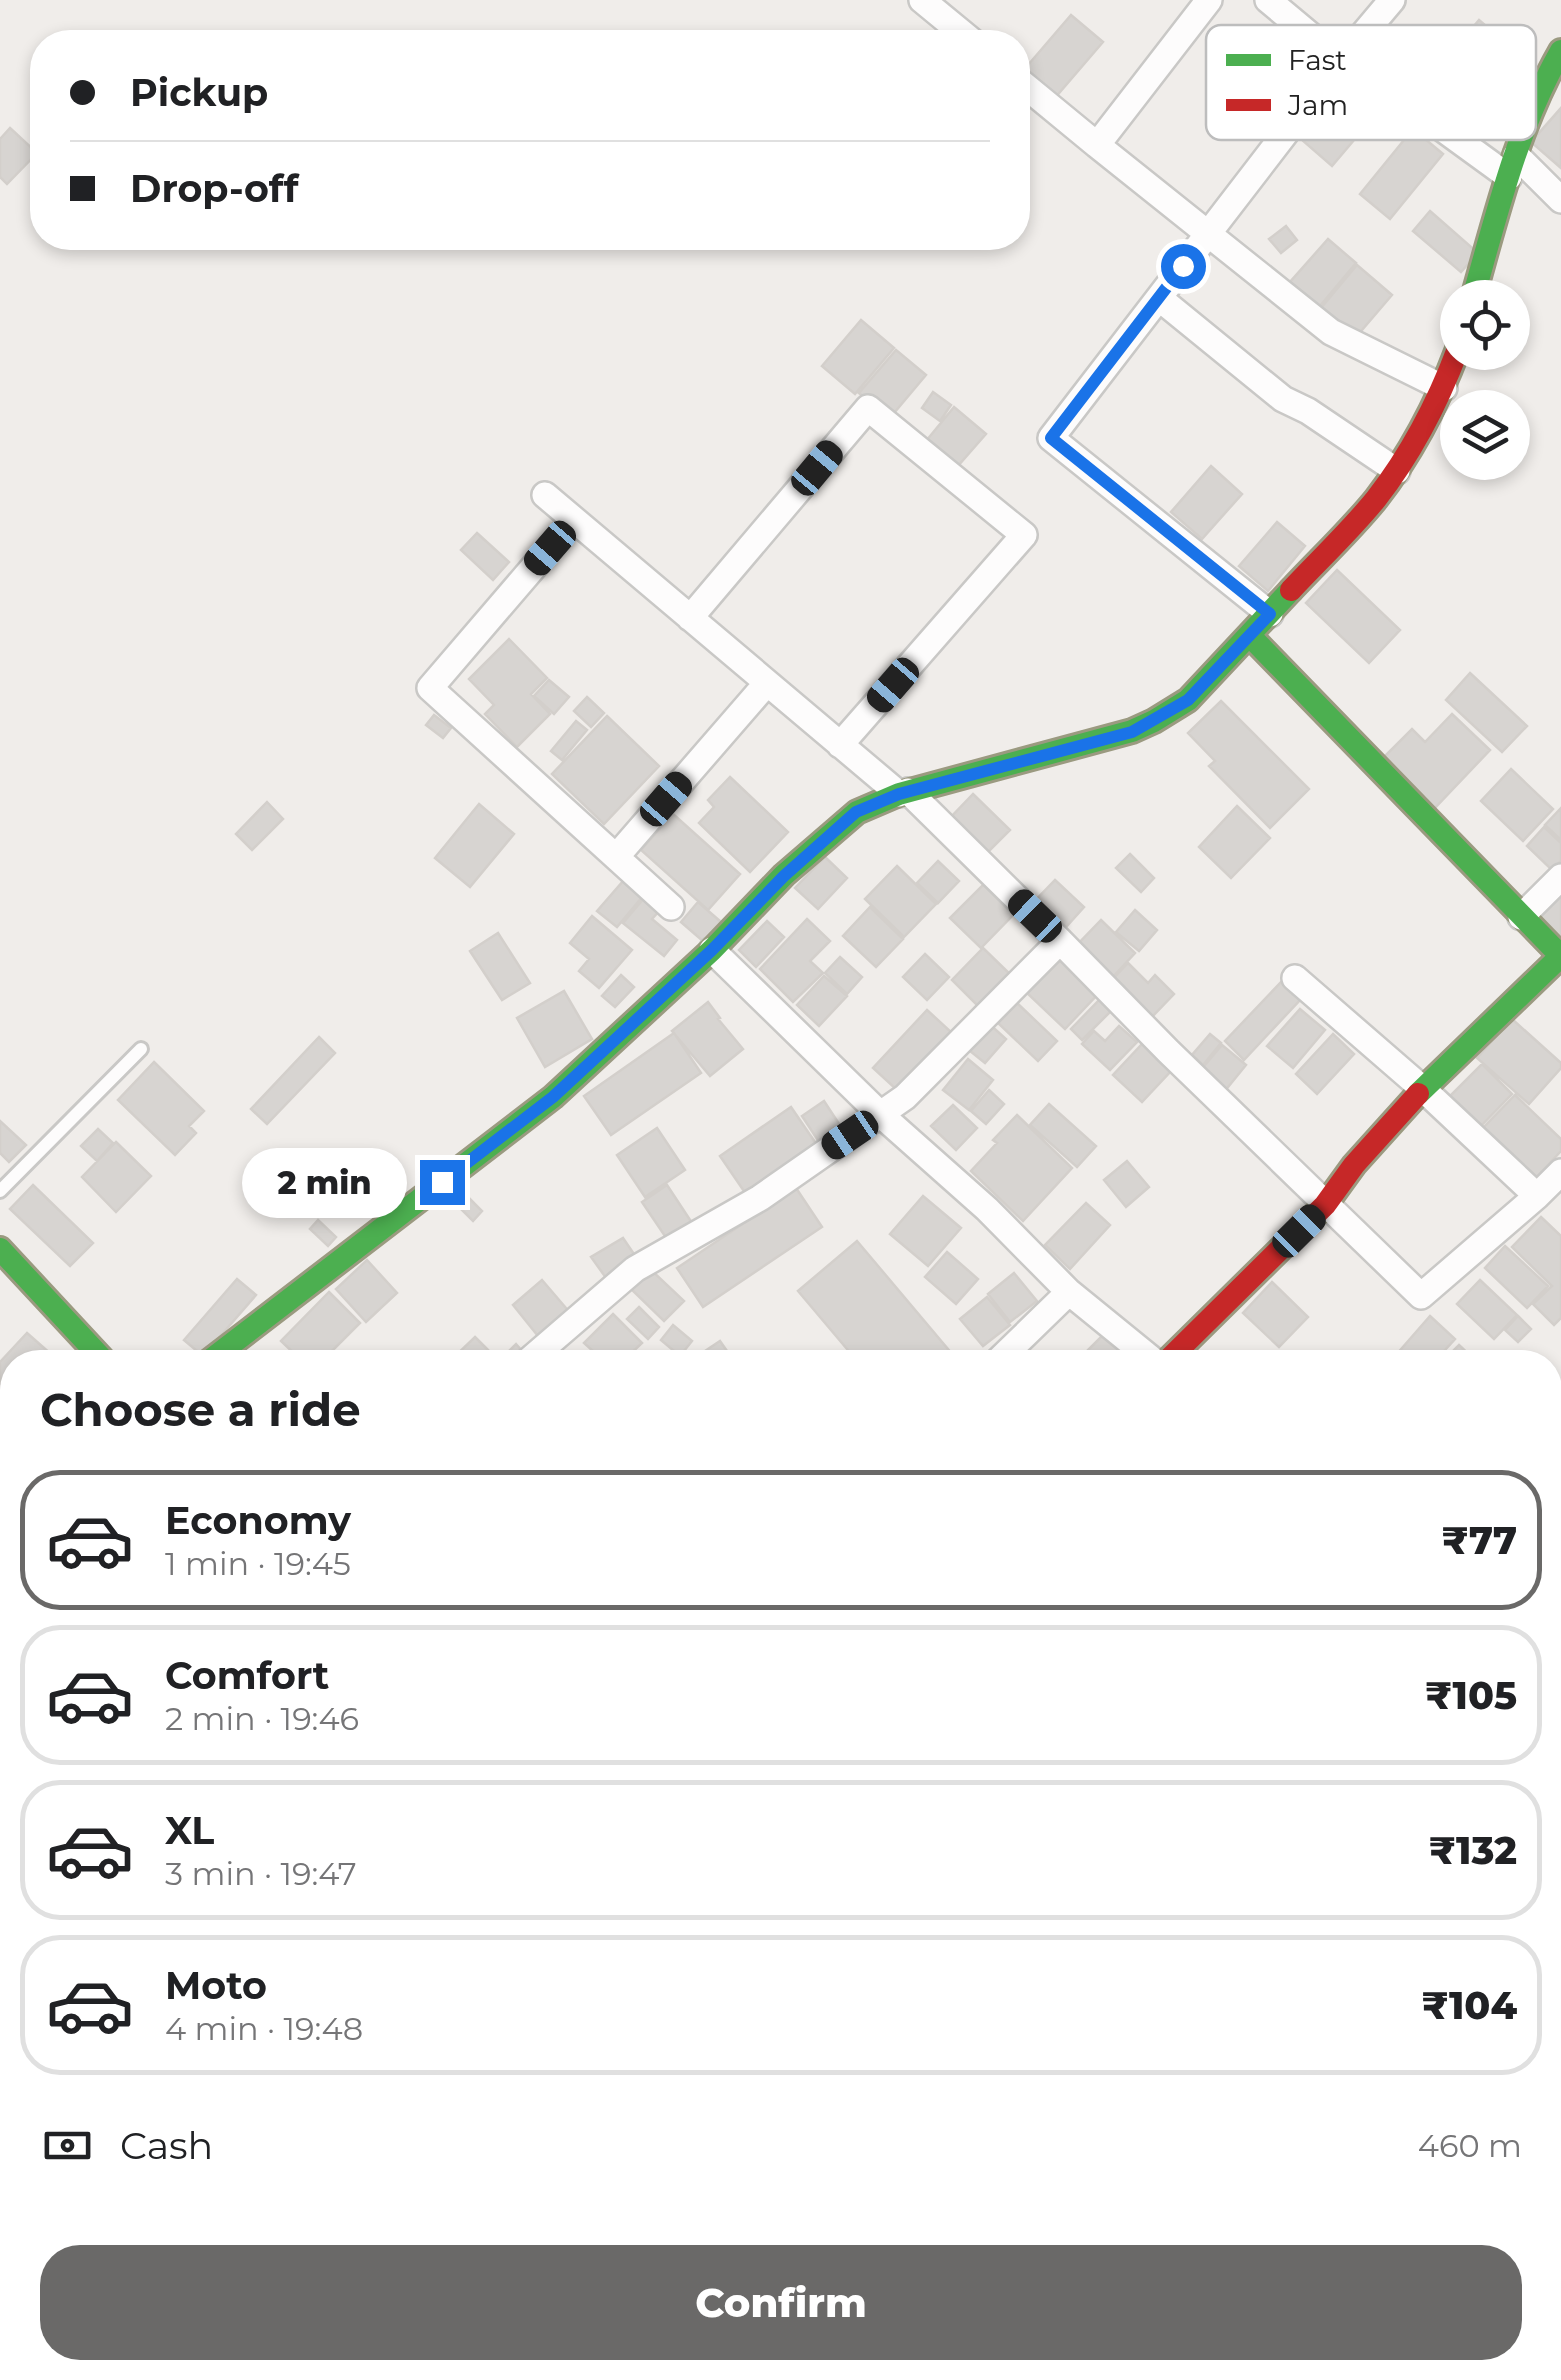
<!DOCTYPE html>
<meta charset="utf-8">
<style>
:root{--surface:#fff;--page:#f6f6f6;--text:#202124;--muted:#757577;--line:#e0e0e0;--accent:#6a6968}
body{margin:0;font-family:Montserrat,sans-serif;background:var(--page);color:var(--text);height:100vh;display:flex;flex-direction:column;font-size:38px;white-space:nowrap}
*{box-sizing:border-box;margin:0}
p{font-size:32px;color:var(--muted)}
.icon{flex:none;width:55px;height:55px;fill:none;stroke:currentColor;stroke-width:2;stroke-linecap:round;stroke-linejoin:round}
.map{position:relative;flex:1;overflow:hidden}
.details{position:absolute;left:0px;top:1350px;width:1562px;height:1030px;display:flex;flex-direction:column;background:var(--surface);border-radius:40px 40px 0 0;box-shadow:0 5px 15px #0003}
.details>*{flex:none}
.banner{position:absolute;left:30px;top:30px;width:1000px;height:220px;border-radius:40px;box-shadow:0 5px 15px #0003;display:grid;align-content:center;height:220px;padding:0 40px;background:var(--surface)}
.fabs{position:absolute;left:1440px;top:280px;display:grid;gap:20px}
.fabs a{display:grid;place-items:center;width:90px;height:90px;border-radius:50%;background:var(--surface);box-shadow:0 5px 15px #0003;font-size:50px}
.end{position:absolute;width:45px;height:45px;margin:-22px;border:12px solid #1a73e8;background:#fff;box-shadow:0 0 0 5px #fff}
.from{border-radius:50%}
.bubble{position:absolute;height:70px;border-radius:35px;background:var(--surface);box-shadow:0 5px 15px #0003;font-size:32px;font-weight:800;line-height:70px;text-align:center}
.car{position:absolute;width:30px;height:60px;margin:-30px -15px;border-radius:12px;box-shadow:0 0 8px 2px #0007;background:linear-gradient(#222 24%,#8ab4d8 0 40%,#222 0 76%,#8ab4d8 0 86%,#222 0)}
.banner b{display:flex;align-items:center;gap:35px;height:95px;font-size:38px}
.banner b+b{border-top:2px solid var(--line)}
.banner i{width:25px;height:25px;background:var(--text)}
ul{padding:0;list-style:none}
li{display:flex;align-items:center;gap:30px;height:140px;margin:0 20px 15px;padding:0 20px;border:5px solid var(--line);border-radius:40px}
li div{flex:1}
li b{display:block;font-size:38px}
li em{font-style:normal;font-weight:800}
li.current{border-color:var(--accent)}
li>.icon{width:90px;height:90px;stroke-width:1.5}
h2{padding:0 40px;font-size:45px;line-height:120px}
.pay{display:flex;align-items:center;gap:25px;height:110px;padding:0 40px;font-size:38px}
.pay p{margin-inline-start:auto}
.button{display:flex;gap:20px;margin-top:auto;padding:20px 40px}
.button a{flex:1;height:115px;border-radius:40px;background:var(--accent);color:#fff;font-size:40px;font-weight:800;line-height:115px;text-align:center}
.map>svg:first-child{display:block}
.building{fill:#d7d4d1;stroke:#d3cfcb;stroke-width:2.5}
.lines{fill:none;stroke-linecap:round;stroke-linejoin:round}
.lane-casing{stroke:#c9c8c6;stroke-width:18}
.street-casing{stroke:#c9c8c6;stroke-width:30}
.fast-casing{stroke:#9b9a80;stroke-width:28}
.jam-casing{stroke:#9b9a80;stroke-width:28}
.lane{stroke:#fdfcfc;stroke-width:12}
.street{stroke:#fdfcfc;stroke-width:25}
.fast{stroke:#4caf50;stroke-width:22}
.jam{stroke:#c62828;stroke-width:22}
.route{stroke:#1a73e8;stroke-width:12}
.key{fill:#fff;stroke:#bdbdbd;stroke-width:2.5}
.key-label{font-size:28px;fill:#222}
</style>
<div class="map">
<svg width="1561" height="2380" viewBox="0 0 1561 2380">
<rect width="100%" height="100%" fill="#f0edea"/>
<!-- building -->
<path class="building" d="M 1071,15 L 1103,42 L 1054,99 L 1022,72 Z
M 1479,20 L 1541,73 L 1514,105 L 1451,53 Z
M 1348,88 L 1377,113 L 1332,166 L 1302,140 Z
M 1561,108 L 1561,168 L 1531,142 Z
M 10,128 L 37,153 L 7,184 L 0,177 L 0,139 Z
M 1413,129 L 1443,154 L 1390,219 L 1360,194 Z
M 1430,211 L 1478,253 L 1461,272 L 1413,231 Z
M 1286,226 L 1297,240 L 1281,253 L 1269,239 Z
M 1328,239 L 1356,263 L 1319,307 L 1290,282 Z
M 1357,265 L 1392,295 L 1356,337 L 1321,308 Z
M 861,320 L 894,348 L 855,394 L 822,366 Z
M 896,350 L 926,375 L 889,419 L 859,393 Z
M 933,392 L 951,405 L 940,421 L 922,408 Z
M 954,407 L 986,434 L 957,467 L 926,441 Z
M 1211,466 L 1242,494 L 1202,539 L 1171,512 Z
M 1277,522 L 1305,546 L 1268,591 L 1239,566 Z
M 477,533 L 509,562 L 493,580 L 461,550 Z
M 1337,570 L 1400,630 L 1369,663 L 1306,603 Z
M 509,639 L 547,678 L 531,694 L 550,714 L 517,747 L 485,714 L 494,705 L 469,679 Z
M 1470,673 L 1527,726 L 1502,752 L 1446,700 Z
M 549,680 L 569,697 L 554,714 L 534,696 Z
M 587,697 L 604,713 L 591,727 L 574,711 Z
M 1221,701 L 1309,789 L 1270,828 L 1209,766 L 1215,761 L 1188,733 Z
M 1452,714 L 1490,750 L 1433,810 L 1381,760 L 1412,729 L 1425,742 Z
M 434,715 L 451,728 L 443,738 L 426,725 Z
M 607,716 L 659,766 L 604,824 L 552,774 Z
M 576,721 L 587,730 L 562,760 L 551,751 Z
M 1511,769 L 1553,809 L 1523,841 L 1481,801 Z
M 730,777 L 788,832 L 750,872 L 699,823 L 714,807 L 708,800 Z
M 973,794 L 1010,830 L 987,853 L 950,818 Z
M 267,802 L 283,819 L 252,850 L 236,834 Z
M 479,804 L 514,834 L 470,887 L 435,858 Z
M 1237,806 L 1270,838 L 1231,878 L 1199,847 Z
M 1561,808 L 1561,840 L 1545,825 Z
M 673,814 L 740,874 L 708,910 L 641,850 Z
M 1544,827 L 1561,843 L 1561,861 L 1552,870 L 1527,846 Z
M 1130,854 L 1154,878 L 1141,892 L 1116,868 Z
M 825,857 L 847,878 L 818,909 L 795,888 Z
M 938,861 L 959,881 L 938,903 L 917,883 Z
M 897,866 L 936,904 L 904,937 L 865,899 Z
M 624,880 L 643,896 L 617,927 L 597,911 Z
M 1055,880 L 1084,907 L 1058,936 L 1028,908 Z
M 984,884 L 1014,914 L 981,948 L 950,918 Z
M 1561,893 L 1561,938 L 1539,918 Z
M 645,897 L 660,910 L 652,919 L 677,940 L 664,956 L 623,923 Z
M 698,902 L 721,922 L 704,942 L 681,922 Z
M 870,907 L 903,939 L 876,967 L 843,936 Z
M 1135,910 L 1157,930 L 1139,951 L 1116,932 Z
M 592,916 L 632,950 L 599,988 L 579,971 L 589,959 L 570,943 Z
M 807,919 L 830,941 L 810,961 L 823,973 L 793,1002 L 760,969 Z
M 1101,920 L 1135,953 L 1110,980 L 1075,947 Z
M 767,921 L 784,937 L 756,967 L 739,950 Z
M 498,933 L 530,983 L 502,1000 L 470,951 Z
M 983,948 L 1013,977 L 981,1009 L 952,980 Z
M 925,954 L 949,977 L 927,1000 L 903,977 Z
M 840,957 L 862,977 L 847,994 L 825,973 Z
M 1059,958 L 1098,994 L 1065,1029 L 1027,993 Z
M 1128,963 L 1148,983 L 1155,975 L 1174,994 L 1150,1019 L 1111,981 Z
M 621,975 L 634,987 L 615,1007 L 602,996 Z
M 824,976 L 847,996 L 819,1026 L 797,1005 Z
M 1282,981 L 1301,999 L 1244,1060 L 1225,1041 Z
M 564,991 L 592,1039 L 545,1067 L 517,1018 Z
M 1103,996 L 1115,1007 L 1082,1040 L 1071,1029 Z
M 708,1002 L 720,1018 L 718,1019 L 743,1049 L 710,1076 L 672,1031 Z
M 1017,1003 L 1057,1041 L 1038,1061 L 998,1023 Z
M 1300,1009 L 1325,1030 L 1293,1068 L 1267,1046 Z
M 927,1010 L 951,1032 L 897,1090 L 873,1068 Z
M 1512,1019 L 1561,1063 L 1561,1068 L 1529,1104 L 1477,1058 Z
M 986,1021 L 1006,1039 L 985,1063 L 964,1046 Z
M 1119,1026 L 1137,1042 L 1110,1070 L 1082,1044 L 1094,1031 L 1105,1041 Z
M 674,1033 L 701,1073 L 611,1135 L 584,1096 Z
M 1210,1034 L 1221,1043 L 1203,1065 L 1192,1055 Z
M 1333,1034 L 1354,1054 L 1317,1094 L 1296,1074 Z
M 319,1037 L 335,1053 L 267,1124 L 251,1109 Z
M 1142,1044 L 1171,1071 L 1142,1102 L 1113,1075 Z
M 1222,1045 L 1246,1065 L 1224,1092 L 1199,1072 Z
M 968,1059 L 993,1080 L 969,1110 L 943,1090 Z
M 154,1062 L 204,1111 L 189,1126 L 196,1133 L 175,1155 L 118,1100 Z
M 1482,1064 L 1512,1094 L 1477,1130 L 1447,1099 Z
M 989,1090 L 1004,1104 L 986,1124 L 971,1111 Z
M 1515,1095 L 1561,1139 L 1561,1151 L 1534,1180 L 1481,1130 Z
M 824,1101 L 845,1133 L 823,1148 L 802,1116 Z
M 1049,1104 L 1096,1146 L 1077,1167 L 1030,1125 Z
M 953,1105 L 977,1128 L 956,1150 L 931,1126 Z
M 791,1107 L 819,1148 L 748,1197 L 720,1156 Z
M 1017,1115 L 1072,1168 L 1023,1221 L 971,1171 L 997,1143 L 993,1140 Z
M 0,1121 L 26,1145 L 9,1162 L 0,1153 Z
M 657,1128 L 685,1170 L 645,1197 L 617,1155 Z
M 98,1129 L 113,1143 L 97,1161 L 81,1146 Z
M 116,1142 L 151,1176 L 116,1212 L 82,1177 Z
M 1127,1161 L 1149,1187 L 1126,1207 L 1104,1180 Z
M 33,1185 L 93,1243 L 70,1266 L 10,1209 Z
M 667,1185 L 692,1223 L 667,1239 L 642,1202 Z
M 796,1188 L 822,1227 L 703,1307 L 677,1268 Z
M 463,1192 L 482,1211 L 473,1221 L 453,1201 Z
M 923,1196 L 961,1228 L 928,1266 L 890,1234 Z
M 1086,1203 L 1110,1225 L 1070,1269 L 1045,1245 Z
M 1541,1217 L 1561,1236 L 1561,1318 L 1554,1325 L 1533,1304 L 1552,1286 L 1512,1247 Z
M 318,1220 L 336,1237 L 328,1246 L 310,1229 Z
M 623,1238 L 638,1260 L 609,1282 L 591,1257 Z
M 857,1241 L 958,1361 L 957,1362 L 858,1362 L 798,1291 Z
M 1505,1246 L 1548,1286 L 1527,1308 L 1485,1268 Z
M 947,1252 L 978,1279 L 956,1304 L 925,1277 Z
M 367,1260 L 397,1293 L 366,1322 L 336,1289 Z
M 649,1268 L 684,1301 L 664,1321 L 630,1288 Z
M 1014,1273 L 1037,1301 L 1010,1322 L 988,1294 Z
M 237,1279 L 256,1295 L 203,1356 L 184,1340 Z
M 542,1280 L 572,1315 L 542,1341 L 513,1305 Z
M 1480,1280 L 1517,1315 L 1494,1339 L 1457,1304 Z
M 1272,1282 L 1308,1317 L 1279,1347 L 1243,1313 Z
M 329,1292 L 360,1323 L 321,1362 L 303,1362 L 281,1341 Z
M 987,1297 L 1010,1325 L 983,1346 L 960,1319 Z
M 639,1307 L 659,1327 L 648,1339 L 627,1319 Z
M 613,1314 L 642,1343 L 622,1362 L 605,1362 L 584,1343 Z
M 1430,1316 L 1455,1339 L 1434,1362 L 1402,1362 L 1395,1356 Z
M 1518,1316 L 1531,1329 L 1518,1342 L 1505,1330 Z
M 673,1325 L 692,1341 L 680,1356 L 661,1340 Z
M 27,1333 L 60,1362 L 12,1362 L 12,1394 L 0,1383 L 0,1362 Z
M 1104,1334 L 1133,1362 L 1076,1362 Z
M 475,1337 L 499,1361 L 516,1344 L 522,1351 L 511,1362 L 449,1362 Z
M 720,1341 L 729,1354 L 716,1362 L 709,1362 L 702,1353 Z
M 1459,1345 L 1477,1362 L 1442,1362 Z
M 0,1488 L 12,1510 L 12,1526 L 0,1534 Z
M 0,1586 L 12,1597 L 12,1672 L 0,1686 Z
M 1550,1602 L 1561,1611 L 1561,1655 L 1550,1669 Z
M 1561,1678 L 1561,1752 L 1550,1743 L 1550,1690 Z
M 38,2368 L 61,2368 L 73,2380 L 25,2380 Z
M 626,2368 L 669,2368 L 659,2380 L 619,2380 L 617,2378 Z
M 1127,2368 L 1182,2368 L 1174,2380 L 1147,2380 Z
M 1275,2368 L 1324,2368 L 1342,2380 L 1270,2380 L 1268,2378 Z"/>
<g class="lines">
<!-- lane casing -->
<g class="lane-casing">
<path id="lane" d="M 0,1191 L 141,1049"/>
</g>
<!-- street casing -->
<g class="street-casing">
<path id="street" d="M 922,0 L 973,42
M 1209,0 L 1097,145 L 1331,332 L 1444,388
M 1268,0 L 1316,40 L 1344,57 L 1509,177
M 1018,80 L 1097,145
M 1516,155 L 1561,200
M 1159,298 L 1283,399 L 1308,411 L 1397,471
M 545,495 L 899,794
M 574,520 L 430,688 L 671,907
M 1270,614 L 1051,438 L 1344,57 L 1392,0
M 690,618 L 868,408 L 1024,535 L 840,745
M 616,857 L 767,683
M 1521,917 L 1561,877
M 1060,941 L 1168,1051 L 1421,1296 L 1537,1196 L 1561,1172
M 712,950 L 880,1114 L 987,1209 L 1069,1292
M 1295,978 L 1423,1089 L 1537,1196
M 527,1362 L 635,1269 L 760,1198 L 905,1097 L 1060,941 L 908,791
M 997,1362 L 1069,1292 L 1155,1362
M 0,1464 L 12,1461
M 1556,1578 L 1561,1572
M 0,1744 L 12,1731
M 1550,1754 L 1561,1764
M 1550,1940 L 1561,1929
M 0,2271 L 12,2258
M 730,2368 L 745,2380
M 1216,2368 L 1216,2380
M 260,2380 L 271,2368
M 296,2380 L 309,2368
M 850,2380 L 859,2368"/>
</g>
<!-- fast casing -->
<g class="fast-casing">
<path id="fast" d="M 1473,298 C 1497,213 1517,128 1561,51
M 1250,636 L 1561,956 L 1418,1094
M 0,1249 L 105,1362
M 208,1362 L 553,1097 L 712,950 L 784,875 L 857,812 L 899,794 L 1132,731 L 1154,721 L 1188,700 L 1291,590"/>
</g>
<!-- jam casing -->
<g class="jam-casing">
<path id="jam" d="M 1291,590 C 1319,560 1350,531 1376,499 C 1411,454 1438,402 1458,349
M 1166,1362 L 1325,1205 L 1354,1165 L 1418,1094
M 1550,2342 L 1561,2347"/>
</g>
<!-- lane -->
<use href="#lane" class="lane"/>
<!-- street -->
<use href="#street" class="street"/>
<!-- fast -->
<use href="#fast" class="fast"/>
<!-- jam -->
<use href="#jam" class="jam"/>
</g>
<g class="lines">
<!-- route -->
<path class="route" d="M 442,1182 L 553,1097 L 712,950 L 784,876 L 856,812 L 899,794 L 1132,732 L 1188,700 L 1270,614 L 1051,438 L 1183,266"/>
</g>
<!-- legend -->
<rect x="1206" y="25" width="330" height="115" rx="15" class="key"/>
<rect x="1226" y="54" width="45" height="12" fill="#4caf50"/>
<rect x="1226" y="99" width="45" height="12" fill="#c62828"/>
<g class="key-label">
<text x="1288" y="70">Fast</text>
<text x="1288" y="115">Jam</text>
</g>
</svg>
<div class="fabs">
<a><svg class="icon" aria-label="locate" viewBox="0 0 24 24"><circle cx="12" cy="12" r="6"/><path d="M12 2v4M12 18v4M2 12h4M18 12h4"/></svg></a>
<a><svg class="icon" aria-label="layers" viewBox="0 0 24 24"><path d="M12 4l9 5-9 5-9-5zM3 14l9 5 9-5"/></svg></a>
</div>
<i class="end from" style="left:1183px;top:266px"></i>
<i class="end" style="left:442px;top:1182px"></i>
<div class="bubble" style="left:242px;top:1148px;width:165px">2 min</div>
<i class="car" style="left:817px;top:468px;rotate:40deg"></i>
<i class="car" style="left:550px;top:548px;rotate:221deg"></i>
<i class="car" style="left:893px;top:685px;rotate:221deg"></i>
<i class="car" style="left:666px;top:799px;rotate:41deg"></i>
<i class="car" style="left:1035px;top:916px;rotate:314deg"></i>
<i class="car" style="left:850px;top:1135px;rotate:236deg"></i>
<i class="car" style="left:1299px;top:1231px;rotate:45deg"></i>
<div class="banner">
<b><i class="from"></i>Pickup</b>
<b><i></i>Drop-off</b>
</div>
<section class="details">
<h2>Choose a ride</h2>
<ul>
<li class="current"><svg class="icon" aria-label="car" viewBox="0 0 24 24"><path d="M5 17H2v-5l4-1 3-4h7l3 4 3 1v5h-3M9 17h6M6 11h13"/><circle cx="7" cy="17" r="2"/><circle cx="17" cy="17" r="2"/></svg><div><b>Economy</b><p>1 min · 19:45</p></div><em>₹77</em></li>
<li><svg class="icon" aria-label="car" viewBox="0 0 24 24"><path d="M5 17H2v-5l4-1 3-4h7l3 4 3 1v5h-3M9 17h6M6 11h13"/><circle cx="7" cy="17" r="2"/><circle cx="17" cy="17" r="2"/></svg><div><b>Comfort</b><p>2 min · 19:46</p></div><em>₹105</em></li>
<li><svg class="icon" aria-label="car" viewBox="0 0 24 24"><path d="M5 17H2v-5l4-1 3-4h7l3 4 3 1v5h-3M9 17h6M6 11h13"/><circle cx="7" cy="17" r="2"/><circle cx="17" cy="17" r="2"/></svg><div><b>XL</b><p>3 min · 19:47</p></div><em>₹132</em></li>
<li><svg class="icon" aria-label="car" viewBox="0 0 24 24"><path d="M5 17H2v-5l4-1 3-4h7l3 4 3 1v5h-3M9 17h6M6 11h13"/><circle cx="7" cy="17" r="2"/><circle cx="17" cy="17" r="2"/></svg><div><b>Moto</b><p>4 min · 19:48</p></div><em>₹104</em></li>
</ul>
<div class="pay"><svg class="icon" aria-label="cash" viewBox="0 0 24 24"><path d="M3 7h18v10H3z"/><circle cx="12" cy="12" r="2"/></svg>Cash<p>460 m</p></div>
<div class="button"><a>Confirm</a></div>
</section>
</div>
